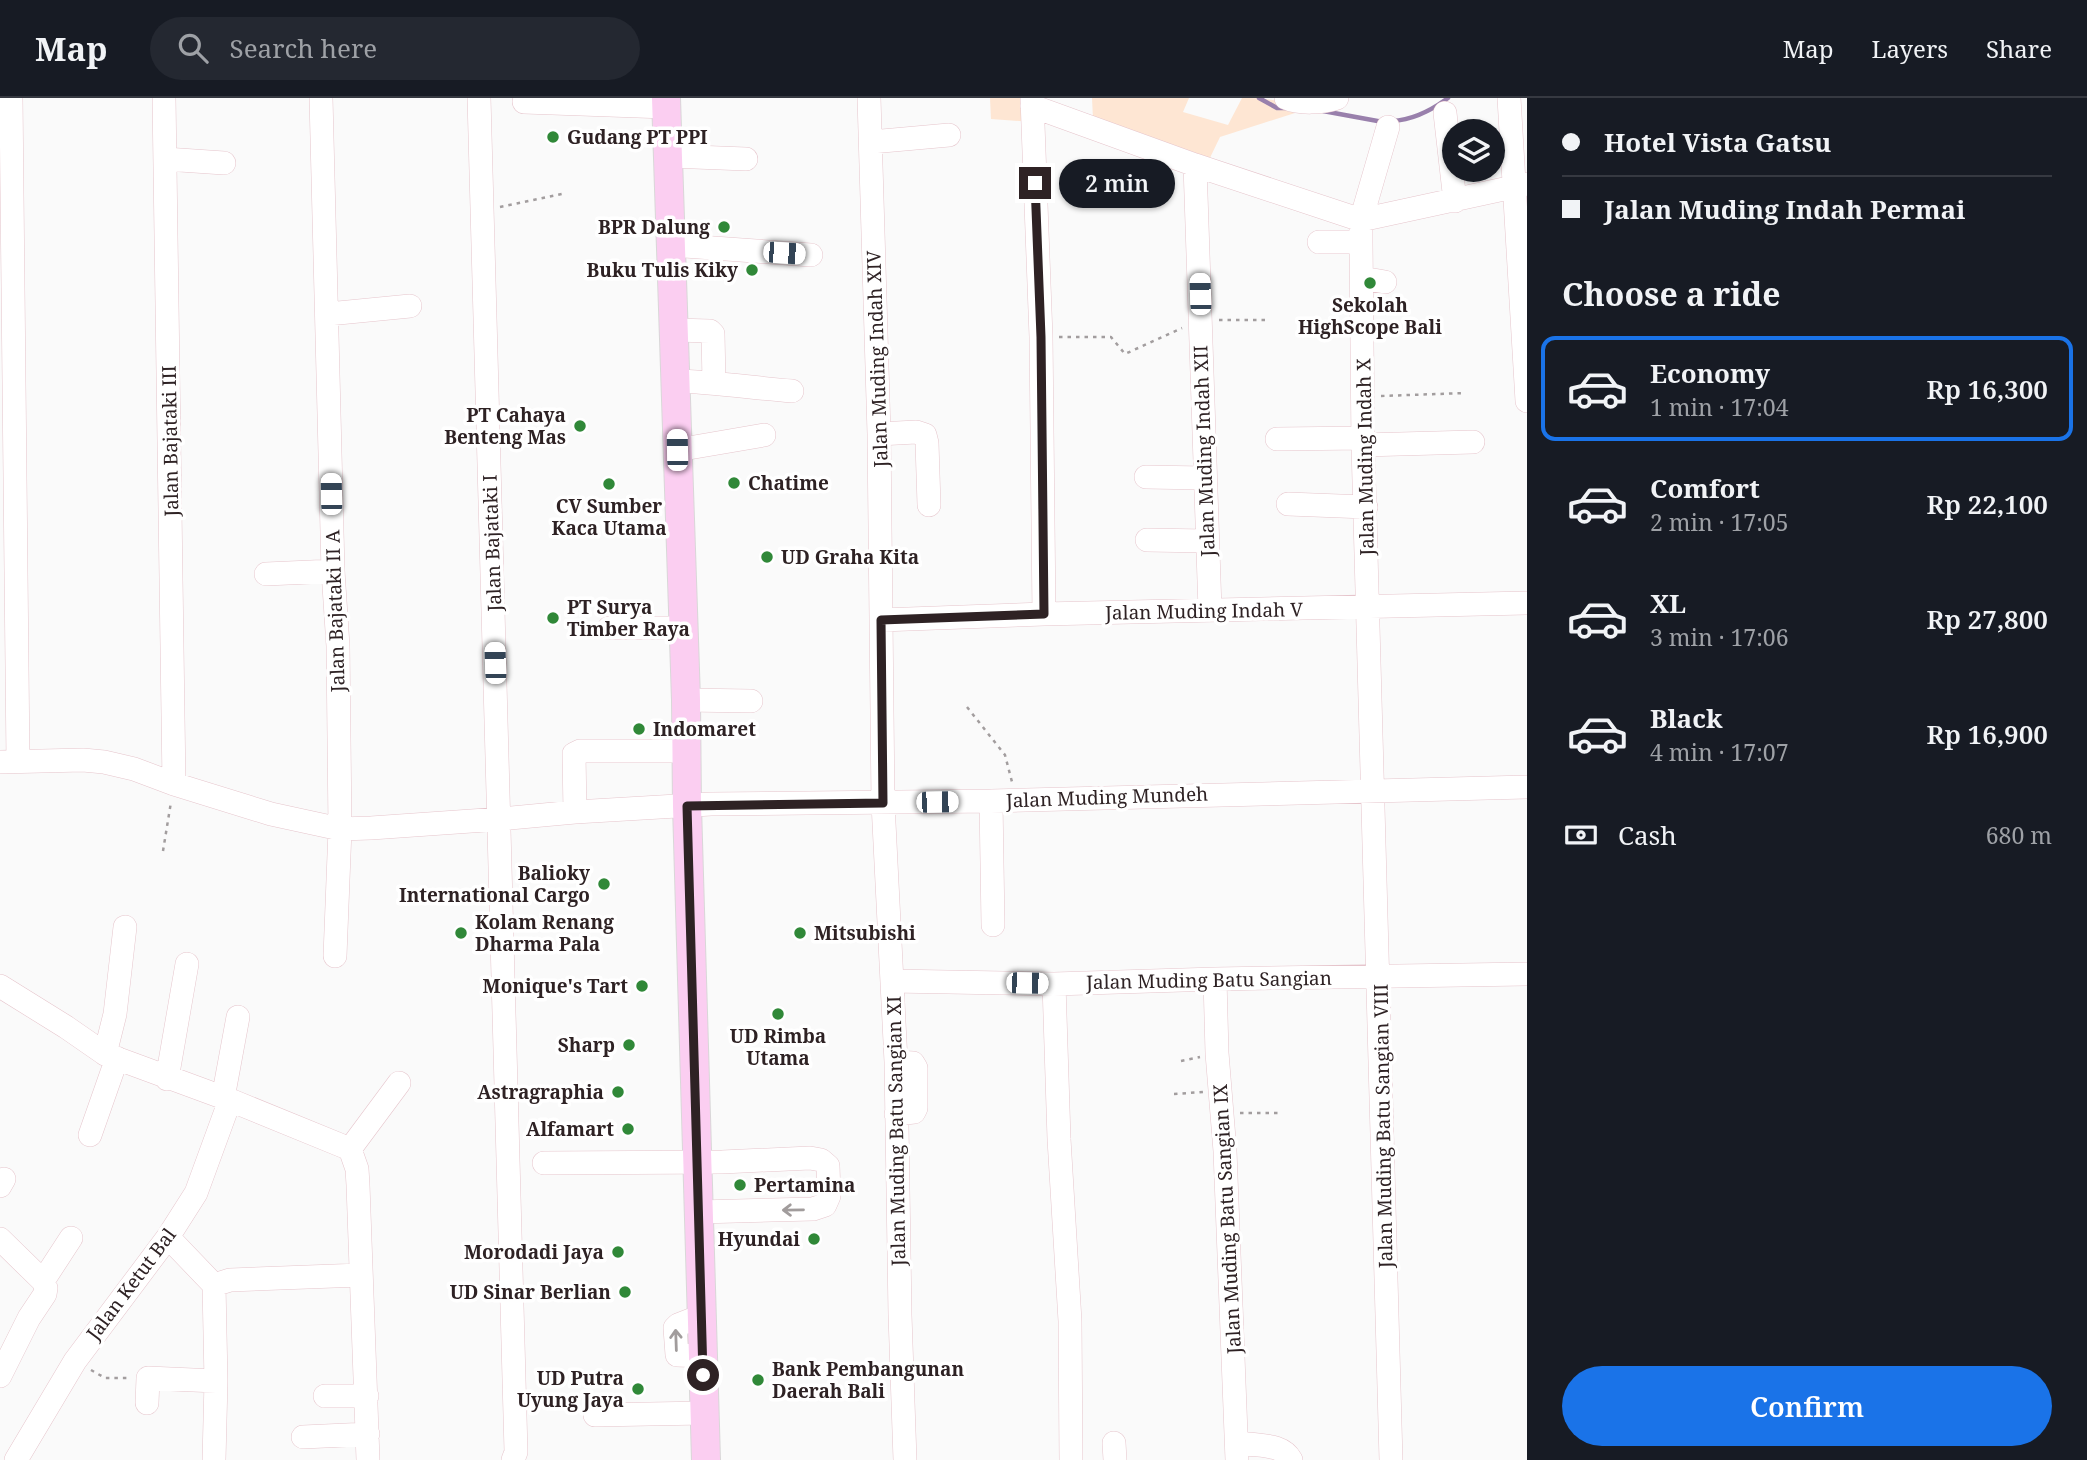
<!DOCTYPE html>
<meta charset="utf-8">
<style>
:root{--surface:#171b24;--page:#242831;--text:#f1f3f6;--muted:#9ea1a6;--line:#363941;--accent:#1a73e8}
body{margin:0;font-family:"Noto Serif",serif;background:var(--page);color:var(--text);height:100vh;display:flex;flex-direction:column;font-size:26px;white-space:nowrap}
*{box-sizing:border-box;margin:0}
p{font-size:23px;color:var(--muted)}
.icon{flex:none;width:38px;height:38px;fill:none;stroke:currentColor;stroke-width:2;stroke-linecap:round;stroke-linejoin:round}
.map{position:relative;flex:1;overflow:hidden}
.panel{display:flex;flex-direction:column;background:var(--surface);width:560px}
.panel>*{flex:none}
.guide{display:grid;align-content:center;height:154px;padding:0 35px;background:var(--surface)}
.controls{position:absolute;left:1442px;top:21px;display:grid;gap:14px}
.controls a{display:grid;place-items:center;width:63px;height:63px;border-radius:50%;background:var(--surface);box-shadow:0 2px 5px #0004;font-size:35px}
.end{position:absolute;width:32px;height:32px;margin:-16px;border:9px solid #2e2224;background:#fff;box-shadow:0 0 0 4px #fff}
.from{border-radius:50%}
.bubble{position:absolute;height:49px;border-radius:24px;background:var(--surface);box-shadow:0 2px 5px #0004;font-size:23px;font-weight:600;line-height:49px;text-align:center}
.car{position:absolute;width:21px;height:42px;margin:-21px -10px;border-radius:9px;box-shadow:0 0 5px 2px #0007;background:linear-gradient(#fff 24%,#345 0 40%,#fff 0 76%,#345 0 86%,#fff 0)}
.guide b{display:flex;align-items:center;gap:24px;height:66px;font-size:26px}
.guide b+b{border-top:2px solid var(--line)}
.guide i{width:18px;height:18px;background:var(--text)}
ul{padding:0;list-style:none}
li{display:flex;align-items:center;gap:21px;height:105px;margin:0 14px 10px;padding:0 21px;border:4px solid transparent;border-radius:14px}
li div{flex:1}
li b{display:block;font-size:26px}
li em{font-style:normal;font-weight:600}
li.selected{border-color:var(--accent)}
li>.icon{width:63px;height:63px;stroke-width:1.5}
h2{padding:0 35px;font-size:32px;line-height:84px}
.pay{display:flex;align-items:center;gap:18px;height:77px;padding:0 35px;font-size:26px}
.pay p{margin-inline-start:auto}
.cta{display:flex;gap:14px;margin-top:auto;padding:14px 35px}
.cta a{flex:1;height:80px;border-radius:42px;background:var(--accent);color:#fff;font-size:28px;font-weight:600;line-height:80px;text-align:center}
header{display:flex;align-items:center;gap:42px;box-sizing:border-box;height:98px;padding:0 35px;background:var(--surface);border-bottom:2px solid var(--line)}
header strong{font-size:33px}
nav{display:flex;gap:38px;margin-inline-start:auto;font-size:24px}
.search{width:490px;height:63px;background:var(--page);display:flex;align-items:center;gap:18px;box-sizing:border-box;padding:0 24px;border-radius:38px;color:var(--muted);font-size:26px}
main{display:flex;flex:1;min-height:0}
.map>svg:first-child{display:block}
.green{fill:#fee6d3}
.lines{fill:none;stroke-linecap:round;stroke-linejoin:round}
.stream{stroke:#9980ac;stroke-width:4.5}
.minor-casing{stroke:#e6c5cc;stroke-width:24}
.major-casing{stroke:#d9d7d8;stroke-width:30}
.path{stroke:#a29d9e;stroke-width:2.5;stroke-dasharray:3.5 5;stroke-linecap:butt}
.minor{stroke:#fff;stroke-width:23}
.major{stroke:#fbcef1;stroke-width:28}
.oneway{stroke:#a19c9c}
.route{stroke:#2e2224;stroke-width:9}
.poi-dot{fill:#308838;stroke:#fff;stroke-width:2.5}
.labels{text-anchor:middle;stroke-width:7;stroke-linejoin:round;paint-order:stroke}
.poi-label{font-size:19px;font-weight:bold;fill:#2e2224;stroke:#fff;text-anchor:end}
.street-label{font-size:19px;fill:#2e2224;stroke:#fff}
</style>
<header>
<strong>Map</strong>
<div class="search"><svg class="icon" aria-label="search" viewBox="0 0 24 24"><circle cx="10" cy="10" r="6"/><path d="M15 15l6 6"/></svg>Search here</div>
<nav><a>Map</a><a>Layers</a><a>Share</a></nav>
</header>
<main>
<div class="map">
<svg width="1527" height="1362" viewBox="0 0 1527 1362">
<rect width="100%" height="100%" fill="#fafafa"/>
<!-- green -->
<path class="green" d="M 990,0 L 1045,0 L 1045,25 L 991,21 Z
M 1092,0 L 1189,0 L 1183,14 L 1228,27 L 1242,0 C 1260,0 1285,0 1295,15 L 1220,39 L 1207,66 L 1093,21 Z"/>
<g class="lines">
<!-- stream -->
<path class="stream" d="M 1259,0 L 1277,10 L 1287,10
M 1323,13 L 1383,24
M 1392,23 C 1413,22 1432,12 1448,0"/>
<!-- minor casing -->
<g class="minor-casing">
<path id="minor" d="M 11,0 L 18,663
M 164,0 L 174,686
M 321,0 L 333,473 L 338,548 L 340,731 L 335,858
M 479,0 L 516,1354 L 513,1362
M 869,0 L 879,336 L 883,705 L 896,964 L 900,1217 L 905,1362
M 1032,0 L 1041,239 L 1044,516
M 1286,0 C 1298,6 1324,5 1337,0
M 1509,0 L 1527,303
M 524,4 L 666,9
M 1032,8 L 1195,67 L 1361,122 L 1527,86
M 1445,15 L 1455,103
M 1388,29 L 1361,122 L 1361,144 L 1363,347 L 1391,1362
M 871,44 L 949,37
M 669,58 L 746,61
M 165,61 L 224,65
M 1195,67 L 1210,512
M 1319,144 L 1361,144
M 671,147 L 811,157
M 1362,180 L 1385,184
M 328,216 L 410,208
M 675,232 L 710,233 L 713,236 L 714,284
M 675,283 C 714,284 753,290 792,293
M 879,336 L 916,334 L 925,337 L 927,345 L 929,407
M 1277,341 L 1364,340
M 1363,347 L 1473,344
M 677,352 L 764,337
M 1146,379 L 1204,380
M 1288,406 L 1366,409
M 1147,442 L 1206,443
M 266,476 L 333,473
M 881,522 L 1044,516 L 1527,505
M 609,530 L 684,530
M 686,602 L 751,603
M 0,664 L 83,662 L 104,664 L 134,671 L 174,686 L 271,716 L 340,731 L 371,730 L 500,721 L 575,714 L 711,706 L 991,703 L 1527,689
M 991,703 L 993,827
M 575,714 L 574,656 L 580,653 L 686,653
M 1215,881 L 1217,955 L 1225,1053 L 1237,1362
M 892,883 L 1054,886 L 1215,881 L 1527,876
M 1054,886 L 1059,1041 L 1070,1223 L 1071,1362
M 0,888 L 66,929 L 105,956 L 230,1002 L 350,1051 L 357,1071 L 358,1087 L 368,1362
M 105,956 L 115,916 L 125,829
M 896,964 L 913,965 L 916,970 L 916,1010 L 914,1014 L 896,1016
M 167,981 L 187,866
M 223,1000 L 238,919
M 90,1037 L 117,960
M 350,1051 L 399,985
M 544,1065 L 722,1064 L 810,1060 L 821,1062 L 828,1068 L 829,1098 L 825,1107 L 813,1111 L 699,1114
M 0,1088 L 4,1081
M 168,1139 L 214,1187 L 216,1283 L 214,1362
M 0,1141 L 43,1183 L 46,1190 L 45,1196 L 29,1220 L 0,1278
M 43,1183 L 71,1140
M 214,1187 L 230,1182 L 361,1177
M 701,1218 L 678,1227 L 675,1230 L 677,1257 L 703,1258
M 325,1298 L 367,1298
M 147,1305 L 148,1280 L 216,1283
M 595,1317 L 704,1315
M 303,1339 L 368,1336
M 1114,1345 L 1115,1362
M 1248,1346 C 1264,1348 1283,1347 1291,1362
M 16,1362 L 75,1263 L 168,1139 L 196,1095 L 230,1002"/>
</g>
<!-- major casing -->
<g class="major-casing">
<path id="major" d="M 666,0 L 686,602 L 687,708 L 706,1362"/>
</g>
<!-- path -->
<path class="path" d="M 500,109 L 566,95
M 1219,222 L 1268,222
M 1059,239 L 1111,239 L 1125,256 L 1182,230
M 1381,298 L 1465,295
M 967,609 L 1005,657 L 1012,684
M 163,753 L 171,704
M 1181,963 L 1200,959
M 1174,996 L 1203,994
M 1240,1015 L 1282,1015
M 91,1272 L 105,1280 L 131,1280"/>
<!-- minor -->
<use href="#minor" class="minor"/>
<!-- major -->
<use href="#major" class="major"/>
</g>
<!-- one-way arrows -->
<defs><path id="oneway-shaft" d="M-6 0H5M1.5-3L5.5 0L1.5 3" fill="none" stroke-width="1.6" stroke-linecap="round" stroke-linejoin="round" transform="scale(1.75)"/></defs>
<g class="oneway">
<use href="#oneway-shaft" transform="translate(793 1112) rotate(179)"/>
<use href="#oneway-shaft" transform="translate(676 1242) rotate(-92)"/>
</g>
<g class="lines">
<!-- route -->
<path class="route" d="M 703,1277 L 687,708 L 883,705 L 881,522 L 1044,516 L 1041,239 L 1035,85"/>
</g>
<!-- markers -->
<g class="poi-dot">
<circle cx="553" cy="39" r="7"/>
<circle cx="724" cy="129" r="7"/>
<circle cx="752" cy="172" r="7"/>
<circle cx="1370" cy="185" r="7"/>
<circle cx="580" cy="328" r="7"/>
<circle cx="734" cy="385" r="7"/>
<circle cx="609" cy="386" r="7"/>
<circle cx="767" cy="459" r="7"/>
<circle cx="553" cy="520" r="7"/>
<circle cx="639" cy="631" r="7"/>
<circle cx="604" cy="786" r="7"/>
<circle cx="461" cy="835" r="7"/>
<circle cx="800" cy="835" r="7"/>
<circle cx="642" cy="888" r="7"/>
<circle cx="778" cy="916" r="7"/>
<circle cx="629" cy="947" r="7"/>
<circle cx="618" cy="994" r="7"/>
<circle cx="628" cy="1031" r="7"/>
<circle cx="740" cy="1087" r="7"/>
<circle cx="814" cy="1141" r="7"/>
<circle cx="618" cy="1154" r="7"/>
<circle cx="625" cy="1194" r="7"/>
<circle cx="758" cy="1282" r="7"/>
<circle cx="638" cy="1291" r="7"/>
</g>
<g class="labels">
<!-- poi labels -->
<g class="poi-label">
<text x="567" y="46" text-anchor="start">Gudang PT PPI</text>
<text x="710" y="136">BPR Dalung</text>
<text x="738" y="179">Buku Tulis Kiky</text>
<text x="1370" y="214" text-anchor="middle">Sekolah<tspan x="1370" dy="22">HighScope Bali</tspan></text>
<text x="566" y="324">PT Cahaya<tspan x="566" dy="22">Benteng Mas</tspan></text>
<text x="748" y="392" text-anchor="start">Chatime</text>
<text x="609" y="415" text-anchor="middle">CV Sumber<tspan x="609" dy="22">Kaca Utama</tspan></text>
<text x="781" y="466" text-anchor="start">UD Graha Kita</text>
<text x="567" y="516" text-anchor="start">PT Surya<tspan x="567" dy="22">Timber Raya</tspan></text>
<text x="653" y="638" text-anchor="start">Indomaret</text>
<text x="590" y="782">Balioky<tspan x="590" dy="22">International Cargo</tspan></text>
<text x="475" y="831" text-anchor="start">Kolam Renang<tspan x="475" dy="22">Dharma Pala</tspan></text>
<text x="814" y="842" text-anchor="start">Mitsubishi</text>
<text x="628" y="895">Monique's Tart</text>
<text x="778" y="945" text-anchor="middle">UD Rimba<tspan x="778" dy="22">Utama</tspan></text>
<text x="615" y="954">Sharp</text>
<text x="604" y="1001">Astragraphia</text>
<text x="614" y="1038">Alfamart</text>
<text x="754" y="1094" text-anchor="start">Pertamina</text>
<text x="800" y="1148">Hyundai</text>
<text x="604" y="1161">Morodadi Jaya</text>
<text x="611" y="1201">UD Sinar Berlian</text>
<text x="772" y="1278" text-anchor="start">Bank Pembangunan<tspan x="772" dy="22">Daerah Bali</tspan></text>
<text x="624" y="1287">UD Putra<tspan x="624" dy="22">Uyung Jaya</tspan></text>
</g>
<!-- street labels -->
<g class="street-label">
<text transform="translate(877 261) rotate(-92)" y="7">Jalan Muding Indah XIV</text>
<text transform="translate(170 343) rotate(-91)" y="7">Jalan Bajataki III</text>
<text transform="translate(1204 353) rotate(-92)" y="7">Jalan Muding Indah XII</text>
<text transform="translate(1365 359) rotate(-91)" y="7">Jalan Muding Indah X</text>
<text transform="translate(492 445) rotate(-92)" y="7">Jalan Bajataki I</text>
<text transform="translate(335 513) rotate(-92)" y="7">Jalan Bajataki II A</text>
<text transform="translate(1204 513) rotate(-1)" y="7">Jalan Muding Indah V</text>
<text transform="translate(1107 699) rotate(-2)" y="7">Jalan Muding Mundeh</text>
<text transform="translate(1209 882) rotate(-1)" y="7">Jalan Muding Batu Sangian</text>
<text transform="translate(1383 1028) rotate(-91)" y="7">Jalan Muding Batu Sangian VIII</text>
<text transform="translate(896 1033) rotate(-91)" y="7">Jalan Muding Batu Sangian XI</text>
<text transform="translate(1227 1121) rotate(-93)" y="7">Jalan Muding Batu Sangian IX</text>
<text transform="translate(131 1186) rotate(-53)" y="7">Jalan Ketut Bal</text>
</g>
</g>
</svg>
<div class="controls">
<a><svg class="icon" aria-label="layers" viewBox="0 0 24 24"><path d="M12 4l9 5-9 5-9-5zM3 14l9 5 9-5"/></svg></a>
</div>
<i class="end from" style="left:703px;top:1277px"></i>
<i class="end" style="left:1035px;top:85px"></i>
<div class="bubble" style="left:1059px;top:61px;width:116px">2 min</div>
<i class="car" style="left:784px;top:155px;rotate:94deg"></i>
<i class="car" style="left:1200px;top:196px;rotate:358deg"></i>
<i class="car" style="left:677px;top:352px;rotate:359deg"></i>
<i class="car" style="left:331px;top:396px;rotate:359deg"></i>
<i class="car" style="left:495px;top:565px;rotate:358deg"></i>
<i class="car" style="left:937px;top:704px;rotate:89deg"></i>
<i class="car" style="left:1027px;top:885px;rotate:91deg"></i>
</div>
<section class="panel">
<div class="guide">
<b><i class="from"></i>Hotel Vista Gatsu</b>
<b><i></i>Jalan Muding Indah Permai</b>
</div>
<h2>Choose a ride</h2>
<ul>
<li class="selected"><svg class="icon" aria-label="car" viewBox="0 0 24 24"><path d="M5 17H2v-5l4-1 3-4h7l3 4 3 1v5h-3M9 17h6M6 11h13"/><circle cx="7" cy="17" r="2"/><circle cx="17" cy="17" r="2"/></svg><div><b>Economy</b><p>1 min · 17:04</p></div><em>Rp 16,300</em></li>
<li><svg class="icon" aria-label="car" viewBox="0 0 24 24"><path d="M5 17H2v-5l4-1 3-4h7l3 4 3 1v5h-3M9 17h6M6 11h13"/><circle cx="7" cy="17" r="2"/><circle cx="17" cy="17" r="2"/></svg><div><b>Comfort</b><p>2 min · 17:05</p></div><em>Rp 22,100</em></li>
<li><svg class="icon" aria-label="car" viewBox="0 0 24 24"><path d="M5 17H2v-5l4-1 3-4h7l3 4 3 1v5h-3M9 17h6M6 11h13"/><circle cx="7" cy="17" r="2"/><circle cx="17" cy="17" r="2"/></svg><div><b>XL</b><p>3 min · 17:06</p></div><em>Rp 27,800</em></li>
<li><svg class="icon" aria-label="car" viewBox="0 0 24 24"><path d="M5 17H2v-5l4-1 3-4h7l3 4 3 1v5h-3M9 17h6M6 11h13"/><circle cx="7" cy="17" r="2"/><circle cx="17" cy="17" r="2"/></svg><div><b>Black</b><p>4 min · 17:07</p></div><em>Rp 16,900</em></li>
</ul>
<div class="pay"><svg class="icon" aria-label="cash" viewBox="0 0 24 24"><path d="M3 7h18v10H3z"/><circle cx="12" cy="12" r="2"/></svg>Cash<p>680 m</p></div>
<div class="cta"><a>Confirm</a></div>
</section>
</main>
